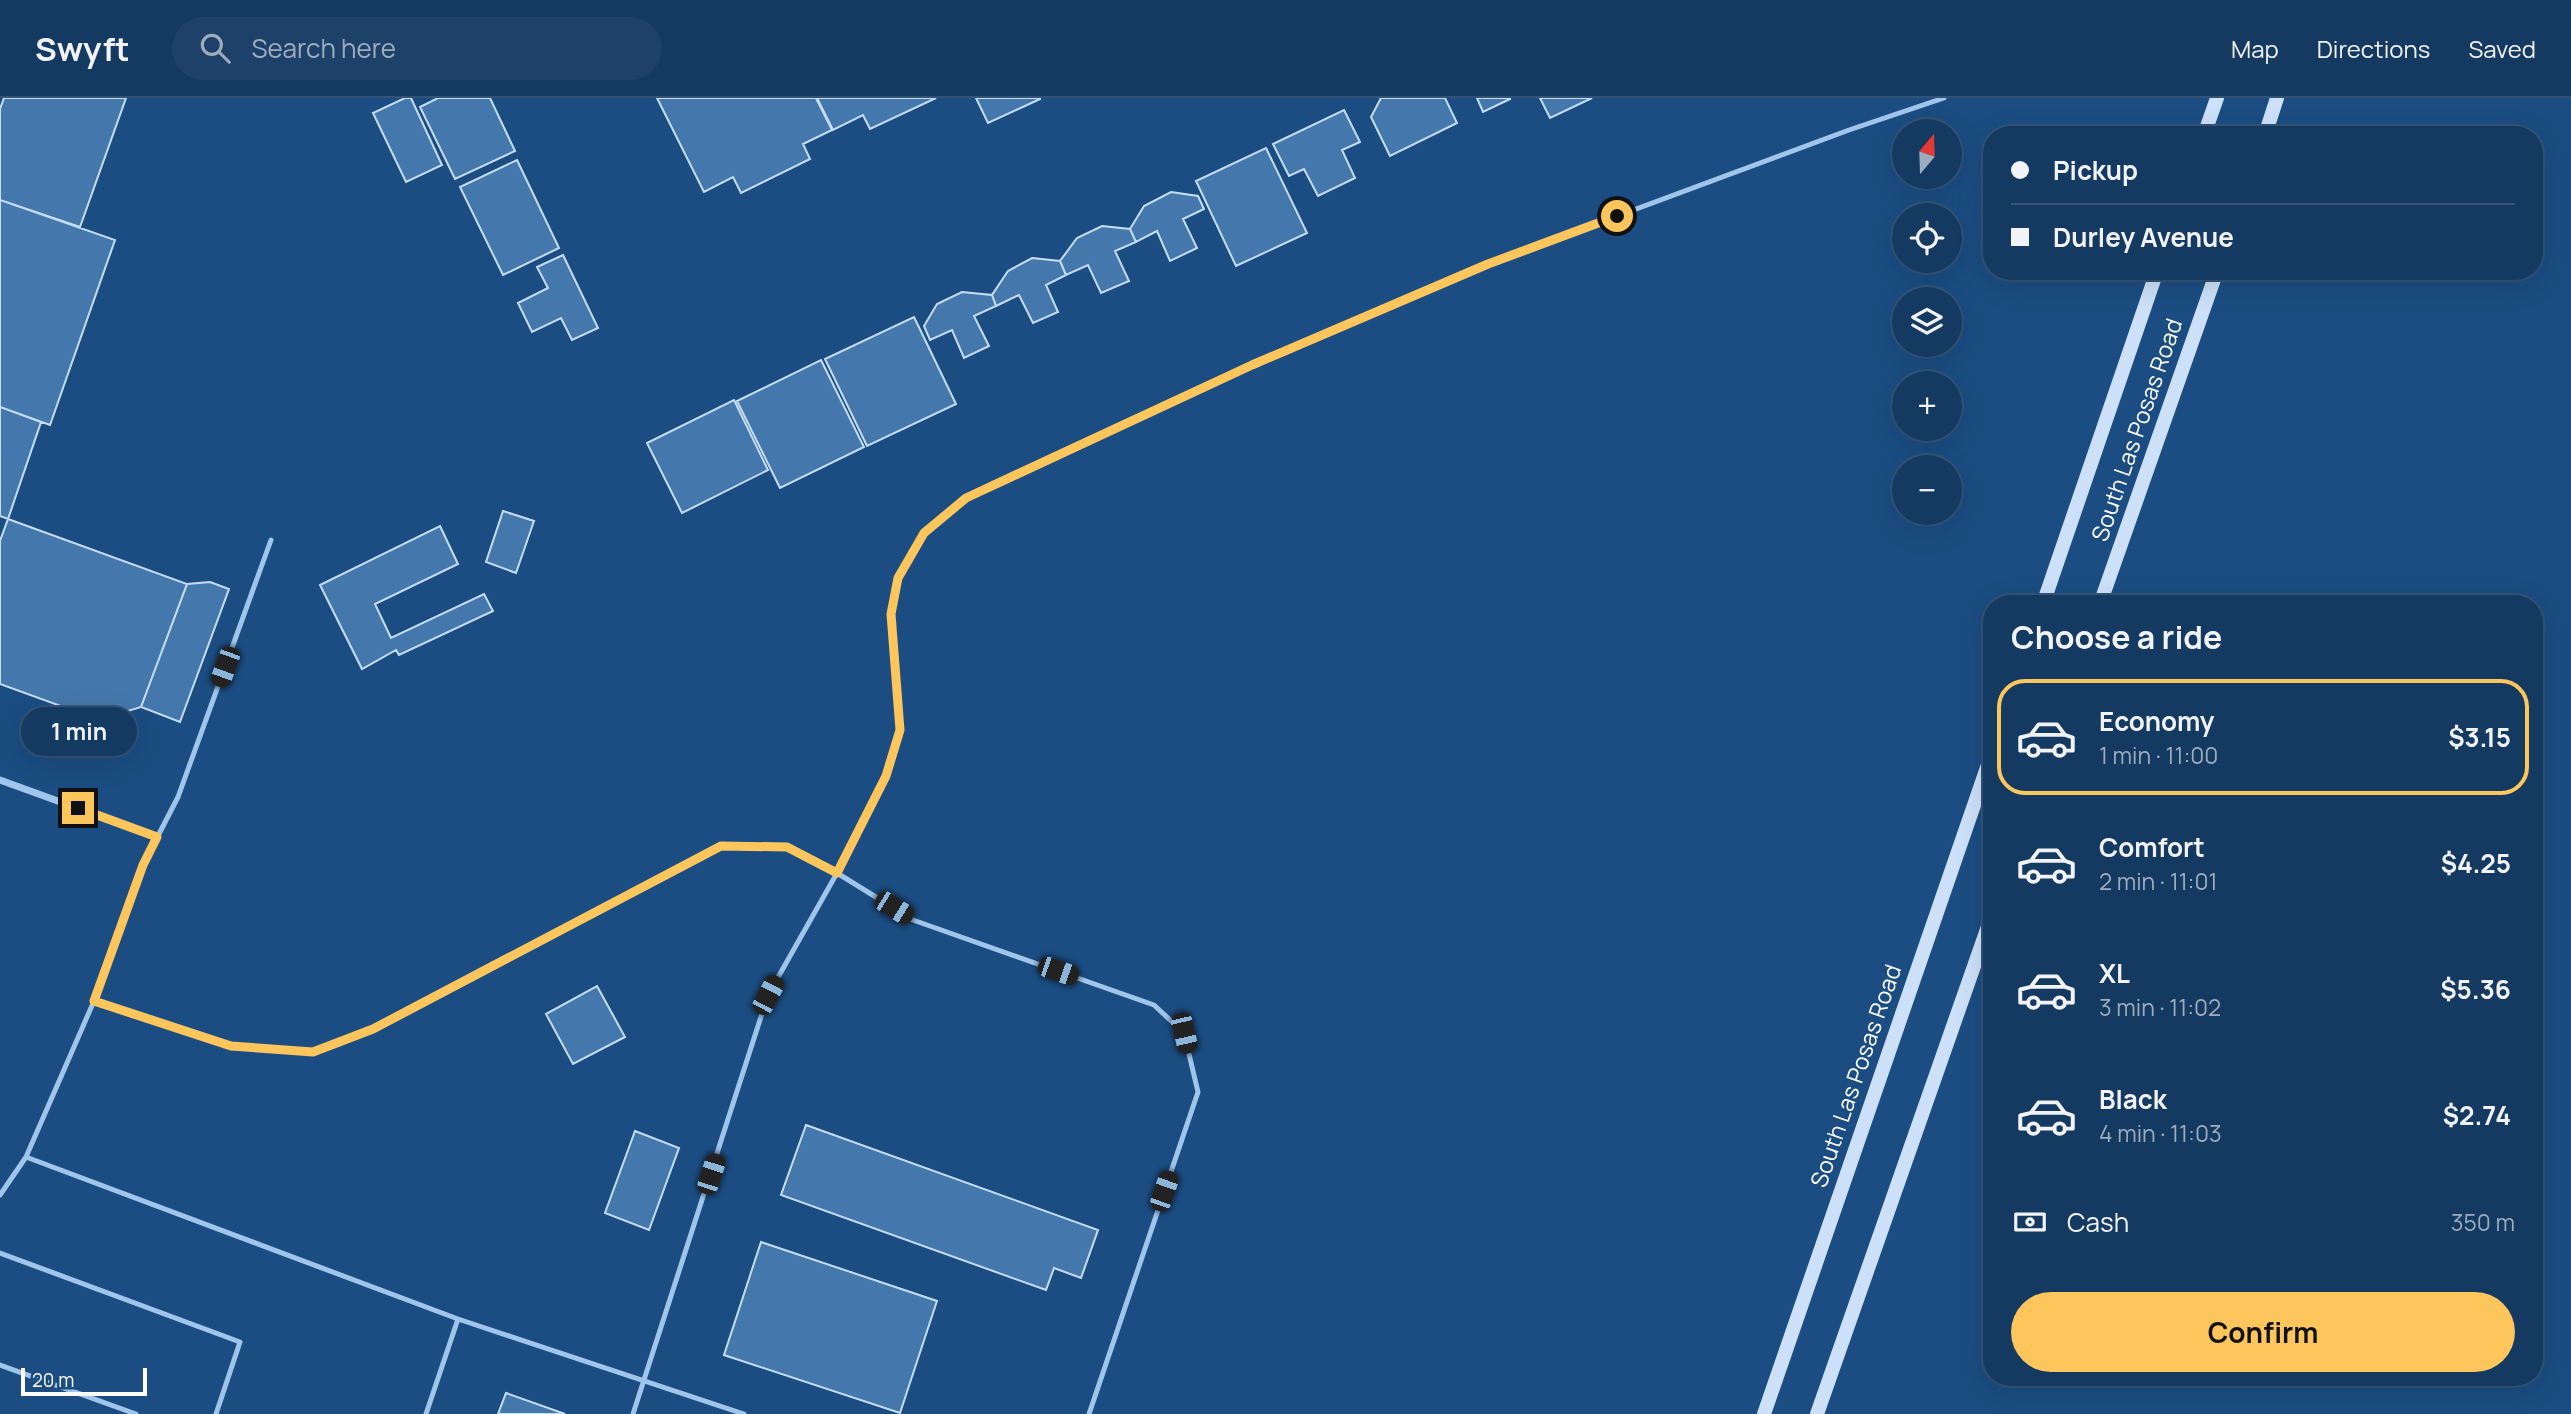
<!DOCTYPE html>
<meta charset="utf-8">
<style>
:root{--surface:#143a62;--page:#1d4168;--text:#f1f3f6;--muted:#9dadbe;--line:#335477;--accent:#fcc65d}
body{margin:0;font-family:Manrope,sans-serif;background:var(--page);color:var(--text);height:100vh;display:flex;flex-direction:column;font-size:26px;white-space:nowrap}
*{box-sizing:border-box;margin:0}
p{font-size:23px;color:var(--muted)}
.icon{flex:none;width:38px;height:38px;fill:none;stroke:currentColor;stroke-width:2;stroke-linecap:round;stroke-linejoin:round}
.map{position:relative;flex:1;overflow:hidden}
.sheet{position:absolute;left:1983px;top:497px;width:560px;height:791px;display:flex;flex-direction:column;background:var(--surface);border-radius:28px;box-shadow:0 7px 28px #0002,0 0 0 2px var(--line)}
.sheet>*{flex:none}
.banner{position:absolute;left:1983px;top:28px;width:560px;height:154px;border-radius:28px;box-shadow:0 7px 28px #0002,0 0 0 2px var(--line);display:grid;align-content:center;height:154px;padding:0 28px;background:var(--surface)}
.needle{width:46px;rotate:19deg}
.fabs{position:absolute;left:1892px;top:21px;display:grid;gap:14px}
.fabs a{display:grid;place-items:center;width:70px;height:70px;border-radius:50%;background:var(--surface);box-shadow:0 7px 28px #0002,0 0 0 2px var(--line);font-size:35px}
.scale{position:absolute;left:21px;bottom:18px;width:126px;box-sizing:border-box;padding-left:7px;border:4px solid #fff;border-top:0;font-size:19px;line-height:24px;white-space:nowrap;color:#fff;-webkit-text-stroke:5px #1b4d82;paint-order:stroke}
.end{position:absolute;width:32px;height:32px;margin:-16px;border:9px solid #fcc65d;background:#111;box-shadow:0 0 0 4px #111}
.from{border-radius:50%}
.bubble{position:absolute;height:49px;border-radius:24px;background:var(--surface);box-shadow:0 7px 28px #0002,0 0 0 2px var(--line);font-size:23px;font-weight:700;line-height:49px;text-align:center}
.car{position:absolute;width:21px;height:42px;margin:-21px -10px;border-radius:9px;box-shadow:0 0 5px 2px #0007;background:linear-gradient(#222 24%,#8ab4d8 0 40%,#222 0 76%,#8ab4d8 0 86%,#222 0)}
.banner b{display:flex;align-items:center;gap:24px;height:66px;font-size:26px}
.banner b+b{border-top:2px solid var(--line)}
.banner i{width:18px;height:18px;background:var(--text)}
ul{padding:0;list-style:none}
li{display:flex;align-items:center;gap:21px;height:116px;margin:0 14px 10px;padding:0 14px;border:4px solid transparent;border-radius:28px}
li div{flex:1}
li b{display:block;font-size:26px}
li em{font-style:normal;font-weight:700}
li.current{border-color:var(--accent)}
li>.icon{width:63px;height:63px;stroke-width:1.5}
h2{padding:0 28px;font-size:32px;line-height:84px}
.pay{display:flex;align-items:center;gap:18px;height:77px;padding:0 28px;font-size:26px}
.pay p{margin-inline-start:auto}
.cta{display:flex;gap:14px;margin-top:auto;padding:14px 28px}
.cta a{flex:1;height:80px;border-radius:42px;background:var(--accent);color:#111;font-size:28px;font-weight:700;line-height:80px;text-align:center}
header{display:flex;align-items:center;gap:42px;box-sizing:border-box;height:98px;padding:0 35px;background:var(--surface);border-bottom:2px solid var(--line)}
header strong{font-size:33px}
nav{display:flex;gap:38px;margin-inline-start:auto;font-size:24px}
.search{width:490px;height:63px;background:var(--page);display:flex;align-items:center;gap:18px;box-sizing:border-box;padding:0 24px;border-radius:38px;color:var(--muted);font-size:26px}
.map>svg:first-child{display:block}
.building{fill:#4477ab;stroke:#c5def8;stroke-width:2}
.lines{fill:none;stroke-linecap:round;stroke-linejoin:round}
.service{stroke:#a0c5ea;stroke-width:5}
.minor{stroke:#a0c5ea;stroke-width:7}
.secondary{stroke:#cce1f8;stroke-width:14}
.route{stroke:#fcc65d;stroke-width:9}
.labels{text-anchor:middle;stroke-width:6;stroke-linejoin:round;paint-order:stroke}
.street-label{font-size:23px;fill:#fff;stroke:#1b4d82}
</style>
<header>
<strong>Swyft</strong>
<div class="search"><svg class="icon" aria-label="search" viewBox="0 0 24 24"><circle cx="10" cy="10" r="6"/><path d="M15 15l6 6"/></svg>Search here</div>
<nav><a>Map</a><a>Directions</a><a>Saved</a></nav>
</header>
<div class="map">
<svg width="2571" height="1316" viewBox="0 0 2571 1316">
<rect width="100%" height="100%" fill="#1b4d82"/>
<!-- building -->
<path class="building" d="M 4,0 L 126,0 L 80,129 L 0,102 L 0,11 Z
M 405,0 L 411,0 L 442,67 L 406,84 L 373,15 Z
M 438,0 L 490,0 L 515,53 L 455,81 L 420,9 Z
M 657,0 L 816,0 L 832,32 L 803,46 L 810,61 L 741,95 L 733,79 L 704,94 Z
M 817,0 L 936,0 L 870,31 L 863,17 L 833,32 Z
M 976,0 L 1040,0 L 1040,1 L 988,25 Z
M 1381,0 L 1445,0 L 1457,25 L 1390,58 L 1371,19 Z
M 1477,0 L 1510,0 L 1510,1 L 1483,14 Z
M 1540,0 L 1592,0 L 1550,20 Z
M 1344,12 L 1360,44 L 1342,52 L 1355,80 L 1318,98 L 1304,71 L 1289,78 L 1273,46 Z
M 1266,50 L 1307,135 L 1236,168 L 1196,83 Z
M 517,62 L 559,150 L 503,177 L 460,89 Z
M 1171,94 L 1198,98 L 1204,111 L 1183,121 L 1197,150 L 1170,163 L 1157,133 L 1136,144 L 1130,131 L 1144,108 Z
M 0,102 L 115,142 L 50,327 L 0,309 Z
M 1102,128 L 1130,131 L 1136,144 L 1115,153 L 1129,183 L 1101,195 L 1088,167 L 1066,177 L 1060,163 L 1077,140 Z
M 563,157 L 598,230 L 572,242 L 561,220 L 532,234 L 518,205 L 548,190 L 537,169 Z
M 1032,160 L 1060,163 L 1066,177 L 1046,187 L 1058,214 L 1033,225 L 1019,197 L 996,208 L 992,197 L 1008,173 Z
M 962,194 L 992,197 L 996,208 L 974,218 L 989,248 L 964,260 L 952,232 L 930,242 L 924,228 L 937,206 Z
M 914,219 L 956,306 L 867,348 L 825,261 Z
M 821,262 L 864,349 L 780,390 L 737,303 Z
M 734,302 L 768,372 L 682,415 L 647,345 Z
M 0,309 L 41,324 L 8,421 L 0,418 Z
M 503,413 L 534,423 L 516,475 L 486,464 Z
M 8,421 L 187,486 L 141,609 L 99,622 L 0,586 L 0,443 Z
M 440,428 L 458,466 L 375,506 L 391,540 L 484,496 L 493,513 L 399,557 L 396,552 L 362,571 L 320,487 Z
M 210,484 L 229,491 L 180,624 L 141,609 L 187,486 Z
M 597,888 L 625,939 L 573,966 L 546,916 Z
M 806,1027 L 1098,1132 L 1081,1180 L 1054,1170 L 1046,1192 L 781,1097 Z
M 635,1033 L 679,1050 L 649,1132 L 605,1115 Z
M 761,1144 L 937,1203 L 900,1315 L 724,1257 Z
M 506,1295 L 565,1316 L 498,1316 Z"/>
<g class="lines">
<!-- service -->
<path class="service" d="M 271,442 L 178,699 L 143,767 L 94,903 L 26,1059 L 458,1221 L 744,1316
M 94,903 L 231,948 L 313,954 L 373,931 L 721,748 L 787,749 L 837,775 L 886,678 L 899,632 L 891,516 L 898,480 L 924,435 L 966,400 L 1253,267 L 1488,166 L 1849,32 L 1944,0
M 0,1097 L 26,1059
M 0,1155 L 240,1244 L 216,1316
M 0,1267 L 136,1316
M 426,1316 L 458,1221
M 633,1316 L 768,897 L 837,775 L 913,822 L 1154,907 L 1184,935 L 1198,994 L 1089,1316"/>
<!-- minor -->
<path class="minor" d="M 0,682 L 157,739"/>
<!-- secondary -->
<path class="secondary" d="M 2204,37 L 2217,0
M 2265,37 L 2277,0
M 2043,506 L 2157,173
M 2100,506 L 2217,173
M 1764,1316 L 1992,655
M 1817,1316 L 1992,817"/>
</g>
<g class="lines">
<!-- route -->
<path class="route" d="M 78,710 L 157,739 L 143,767 L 94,903 L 231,948 L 313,954 L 373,931 L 721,748 L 787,749 L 837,775 L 886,678 L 900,632 L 891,516 L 898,480 L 924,435 L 966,400 L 1252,267 L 1488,166 L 1617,118"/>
</g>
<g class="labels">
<!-- street labels -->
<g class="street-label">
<text transform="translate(2137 332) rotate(-71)" y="8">South Las Posas Road</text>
<text transform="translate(1856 978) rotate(-71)" y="8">South Las Posas Road</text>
</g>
</g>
</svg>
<div class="fabs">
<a><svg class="needle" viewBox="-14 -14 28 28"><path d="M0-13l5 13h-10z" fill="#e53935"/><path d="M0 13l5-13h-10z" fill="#9dadbe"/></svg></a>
<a><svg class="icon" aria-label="locate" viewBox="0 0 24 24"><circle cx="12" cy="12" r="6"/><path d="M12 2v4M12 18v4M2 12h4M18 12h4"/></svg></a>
<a><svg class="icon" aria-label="layers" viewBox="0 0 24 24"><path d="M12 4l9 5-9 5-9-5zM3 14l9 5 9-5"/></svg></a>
<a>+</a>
<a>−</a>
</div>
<div class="scale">20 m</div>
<i class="end from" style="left:1617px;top:118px"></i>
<i class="end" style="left:78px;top:710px"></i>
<div class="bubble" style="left:21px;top:609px;width:116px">1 min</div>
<i class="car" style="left:225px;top:569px;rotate:200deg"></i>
<i class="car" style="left:894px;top:810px;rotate:122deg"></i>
<i class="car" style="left:1058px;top:873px;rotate:109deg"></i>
<i class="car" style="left:768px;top:897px;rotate:28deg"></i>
<i class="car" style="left:1184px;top:935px;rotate:167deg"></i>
<i class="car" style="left:711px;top:1076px;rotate:18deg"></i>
<i class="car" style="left:1164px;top:1093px;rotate:19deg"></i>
<div class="banner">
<b><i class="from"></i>Pickup</b>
<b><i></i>Durley Avenue</b>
</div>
<section class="sheet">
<h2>Choose a ride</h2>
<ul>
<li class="current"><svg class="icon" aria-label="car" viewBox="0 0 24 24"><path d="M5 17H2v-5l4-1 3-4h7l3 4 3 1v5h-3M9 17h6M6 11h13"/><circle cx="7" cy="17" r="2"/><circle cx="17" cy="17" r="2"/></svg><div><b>Economy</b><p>1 min · 11:00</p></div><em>$3.15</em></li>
<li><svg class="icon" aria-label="car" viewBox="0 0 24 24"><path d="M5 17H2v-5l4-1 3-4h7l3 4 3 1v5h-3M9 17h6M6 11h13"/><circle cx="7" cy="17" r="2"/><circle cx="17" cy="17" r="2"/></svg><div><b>Comfort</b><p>2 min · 11:01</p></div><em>$4.25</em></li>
<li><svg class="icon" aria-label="car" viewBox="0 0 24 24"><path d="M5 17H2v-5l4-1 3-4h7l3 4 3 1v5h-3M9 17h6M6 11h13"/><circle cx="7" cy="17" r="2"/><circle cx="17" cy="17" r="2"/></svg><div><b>XL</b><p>3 min · 11:02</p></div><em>$5.36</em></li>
<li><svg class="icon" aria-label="car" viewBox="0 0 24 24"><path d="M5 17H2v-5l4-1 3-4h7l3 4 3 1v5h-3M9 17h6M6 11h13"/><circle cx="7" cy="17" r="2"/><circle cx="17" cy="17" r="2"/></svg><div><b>Black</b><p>4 min · 11:03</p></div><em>$2.74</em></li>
</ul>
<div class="pay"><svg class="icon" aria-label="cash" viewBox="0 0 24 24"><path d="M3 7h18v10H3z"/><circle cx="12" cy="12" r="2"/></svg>Cash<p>350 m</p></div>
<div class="cta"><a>Confirm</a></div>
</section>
</div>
